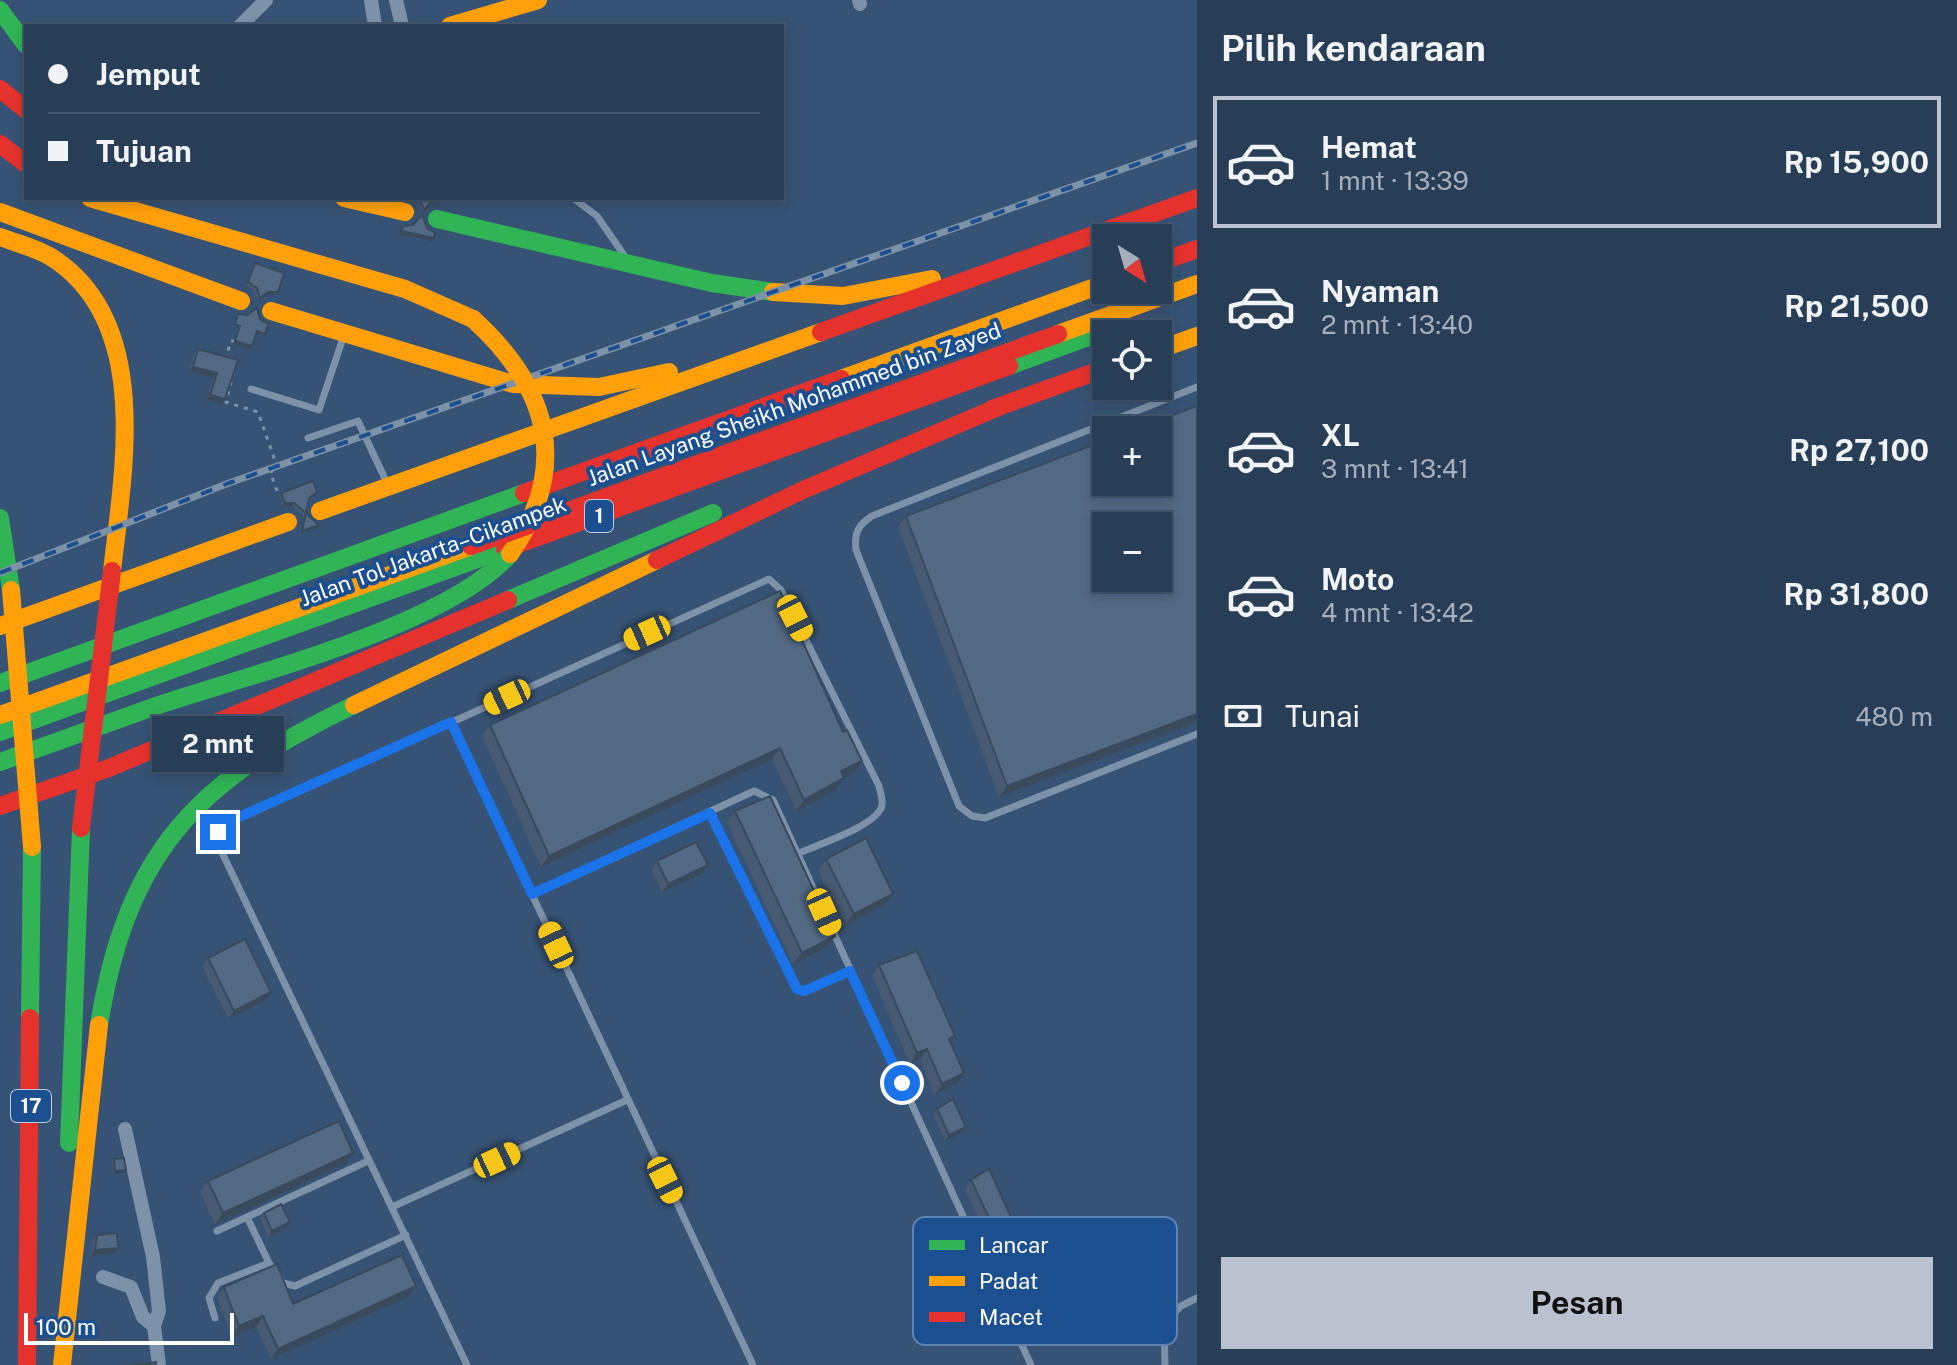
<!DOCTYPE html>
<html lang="id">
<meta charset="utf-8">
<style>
:root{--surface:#283e57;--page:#344961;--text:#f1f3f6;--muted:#a5aeba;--line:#44576d;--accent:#b9c2ce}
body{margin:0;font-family:"Public Sans",sans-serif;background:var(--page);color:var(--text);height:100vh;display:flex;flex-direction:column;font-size:30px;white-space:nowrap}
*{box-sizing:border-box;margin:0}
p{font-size:26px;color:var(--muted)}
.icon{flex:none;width:44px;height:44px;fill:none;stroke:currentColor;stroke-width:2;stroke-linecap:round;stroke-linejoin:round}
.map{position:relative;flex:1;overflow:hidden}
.sheet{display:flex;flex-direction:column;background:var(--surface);width:760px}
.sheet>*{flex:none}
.guide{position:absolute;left:24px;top:24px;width:760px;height:176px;border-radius:0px;box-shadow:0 4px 12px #0003,0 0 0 2px var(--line);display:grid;align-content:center;height:176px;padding:0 24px;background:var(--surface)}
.needle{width:52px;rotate:143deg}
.tools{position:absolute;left:1092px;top:224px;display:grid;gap:16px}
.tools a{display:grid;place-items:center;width:80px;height:80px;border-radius:0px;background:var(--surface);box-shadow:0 4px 12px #0003,0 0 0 2px var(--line);font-size:40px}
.scale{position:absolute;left:24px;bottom:20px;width:210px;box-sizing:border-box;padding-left:8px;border:4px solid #fff;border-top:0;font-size:22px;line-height:28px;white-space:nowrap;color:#fff;-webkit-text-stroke:6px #1b4f8f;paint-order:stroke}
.end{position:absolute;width:36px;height:36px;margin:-18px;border:10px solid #1a73e8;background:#fff;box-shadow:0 0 0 4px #fff}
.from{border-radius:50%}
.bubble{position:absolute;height:56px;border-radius:0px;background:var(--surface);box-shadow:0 4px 12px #0003,0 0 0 2px var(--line);font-size:26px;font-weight:700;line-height:56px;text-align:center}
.car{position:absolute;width:24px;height:48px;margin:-24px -12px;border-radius:10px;box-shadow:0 0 6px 2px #0007;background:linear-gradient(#f5c518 24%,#345 0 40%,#f5c518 0 76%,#345 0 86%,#f5c518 0)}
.guide b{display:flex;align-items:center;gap:28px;height:76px;font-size:30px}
.guide b+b{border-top:2px solid var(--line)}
.guide i{width:20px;height:20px;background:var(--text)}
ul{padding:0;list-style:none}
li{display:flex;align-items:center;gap:24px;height:132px;margin:0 16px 12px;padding:0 8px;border:4px solid transparent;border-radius:0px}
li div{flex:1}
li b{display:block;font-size:30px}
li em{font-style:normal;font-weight:700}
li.selected{border-color:var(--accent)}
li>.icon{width:72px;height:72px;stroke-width:1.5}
h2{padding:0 24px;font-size:36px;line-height:96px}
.pay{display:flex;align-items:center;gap:20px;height:88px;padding:0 24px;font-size:30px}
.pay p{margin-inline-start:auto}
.action{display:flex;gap:16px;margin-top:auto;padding:16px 24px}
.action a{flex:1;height:92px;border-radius:0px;background:var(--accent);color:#111;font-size:32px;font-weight:700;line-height:92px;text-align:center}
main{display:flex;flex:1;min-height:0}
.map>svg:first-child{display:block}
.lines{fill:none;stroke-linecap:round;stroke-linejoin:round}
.path{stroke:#7d92a8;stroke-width:3;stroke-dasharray:4 6;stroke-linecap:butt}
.lane{stroke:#7d92a8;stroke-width:7}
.street{stroke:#7d92a8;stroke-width:14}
.fast{stroke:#30b455;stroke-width:18}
.slow{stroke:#ff9f0a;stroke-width:18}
.jam{stroke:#e5322d;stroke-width:18}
.rail-casing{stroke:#7e92a7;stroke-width:7}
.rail{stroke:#1b4f8f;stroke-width:4;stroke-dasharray:12;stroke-linecap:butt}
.fast-bridge{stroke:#30b455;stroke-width:18}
.slow-bridge{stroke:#ff9f0a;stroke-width:18}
.jam-bridge{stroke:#e5322d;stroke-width:18}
.wall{fill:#475a72}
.shaded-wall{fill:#394a5c}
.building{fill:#526984;stroke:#394a5c;stroke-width:2;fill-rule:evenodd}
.route{stroke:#1a73e8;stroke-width:10}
.labels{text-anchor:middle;stroke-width:8;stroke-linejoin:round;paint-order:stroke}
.shield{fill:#1b4f8f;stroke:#bbcadd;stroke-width:2}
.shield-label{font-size:20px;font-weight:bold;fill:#fff}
.street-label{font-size:22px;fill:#fff;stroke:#1b4f8f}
.key{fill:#1b4f8f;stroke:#5f84b1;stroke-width:2}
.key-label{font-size:22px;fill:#fff}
</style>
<main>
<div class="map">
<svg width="1197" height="1365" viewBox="0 0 1197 1365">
<rect width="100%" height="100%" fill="#365274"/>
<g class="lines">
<!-- path -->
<path class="path" d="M 225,360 L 231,341 L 234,341
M 236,362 L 226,402 L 258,412 L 278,469 L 270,472 L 279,496"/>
<!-- lane -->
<path class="lane" d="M 573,198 L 597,216 L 624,255
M 1197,387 L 872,516 C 858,525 854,533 856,550 L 959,806 L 972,816 L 985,818 L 1197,734
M 251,389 L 319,410 L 343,338
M 308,438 L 358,421 L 386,481
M 451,722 L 753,1365
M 710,813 L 797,989 L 804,991 L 850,971
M 532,894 L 754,791 L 773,800 L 1031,1365
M 392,1207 L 627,1100
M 247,1217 L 269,1263
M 217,1231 L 368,1161
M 215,1318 L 209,1298 L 218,1283 L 269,1263 L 283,1283 L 295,1286 L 406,1235
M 467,1365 L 216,840 L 222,826 L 769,579 L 781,590 L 879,786 C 880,791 883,799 882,805 C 879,825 817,845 799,853
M 1165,1365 L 1164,1323 L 1181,1306 L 1197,1298"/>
<!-- street -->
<path class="street" d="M 371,0 L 375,26
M 396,0 L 402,26
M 859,0 L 860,4
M 240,26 L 266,0
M 125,1129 L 153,1257 L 159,1311 L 154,1326 L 159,1365
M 103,1277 L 131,1287 L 143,1317 L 154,1326"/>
<!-- fast -->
<path class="fast" d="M 0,10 L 26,45
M 437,219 L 712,283 L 773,292
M 1009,366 L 1110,329
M 0,518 L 11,590
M 508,600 L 713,513
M 0,683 L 524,493
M 0,732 L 505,549
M 0,762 L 156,706
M 30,1018 L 32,847
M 99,1025 C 127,850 199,779 354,705
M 69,1143 L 81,828"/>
<!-- slow -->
<path class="slow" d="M 450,26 L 538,0
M 90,198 L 405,289 L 473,319
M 344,198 L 405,212
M 0,212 L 241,301
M 0,237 C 16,243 36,248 51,257 C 153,321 123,472 112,571
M 773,292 L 843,296 L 932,279
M 271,311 L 513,384 L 599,387 L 669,372
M 1158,350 L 1197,336
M 841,379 L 1106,283
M 320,511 L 821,332
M 0,626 L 288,522
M 354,705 L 657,560
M 62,1365 L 99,1025"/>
<!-- jam -->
<path class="jam" d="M 0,89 L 26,110
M 0,144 L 26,164
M 1158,263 L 1197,249
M 821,332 L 1197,198
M 992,409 L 1106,368
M 524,493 L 841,379
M 505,549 L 1009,366
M 657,560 L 803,490 L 1008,403
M 0,806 L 109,768 L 508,600
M 27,1365 L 30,1018"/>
<!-- rail casing -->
<g class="rail-casing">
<path id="rail" d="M 0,573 L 229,483 L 1197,143"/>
</g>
<!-- rail -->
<use href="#rail" class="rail"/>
<!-- fast-bridge -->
<path class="fast-bridge" d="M 156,706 C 251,674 447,626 510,554"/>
<!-- slow-bridge -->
<path class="slow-bridge" d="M 473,319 C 548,387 572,466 510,554
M 1058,334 L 1197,284
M 11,590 L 32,847
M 0,715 L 471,546"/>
<!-- jam-bridge -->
<path class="jam-bridge" d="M 471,546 L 1058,334
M 81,828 L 112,571"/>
</g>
<!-- wall -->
<path class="wall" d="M 413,198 L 443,198 L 441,202 L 431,203 L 422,213 L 417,200 Z
M 255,263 L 278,292 L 276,295 L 266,295 L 258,301 L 254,291 L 246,285 Z
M 198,349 L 238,360 L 222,404 L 207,400 L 213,378 L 189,372 L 194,354 Z
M 1197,406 L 1197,722 L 999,797 L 898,527 L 906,516 Z
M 281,493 L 314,495 L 308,499 L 306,513 L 319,525 L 317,528 L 300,534 L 304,516 L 292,506 L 283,506 L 279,496 Z
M 490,725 L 843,732 L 862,761 L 854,773 L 844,777 L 836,790 L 796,811 L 772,759 L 541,867 L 482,736 Z
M 735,811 L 835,936 L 827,947 L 793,964 L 727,823 Z
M 826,859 L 885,905 L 845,926 L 818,871 Z
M 657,861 L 708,865 L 702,874 L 662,892 L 651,870 Z
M 208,958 L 271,992 L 265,1001 L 228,1019 L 202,967 Z
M 879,965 L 951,1043 L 964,1073 L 957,1084 L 934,1095 L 920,1059 L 910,1064 L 872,976 Z
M 937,1109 L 966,1127 L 962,1133 L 945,1141 L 933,1115 Z
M 353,1153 L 345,1164 L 215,1225 L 200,1192 L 208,1181 Z
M 114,1159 L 124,1173 L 113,1174 L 112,1162 Z
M 971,1180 L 1011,1238 L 992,1248 L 965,1189 Z
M 264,1213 L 286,1228 L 268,1237 L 260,1218 Z
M 97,1235 L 114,1254 L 91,1256 L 93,1240 Z
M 416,1286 L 408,1297 L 271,1359 L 256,1327 L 232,1337 L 217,1298 L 224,1287 L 293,1304 Z"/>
<!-- shaded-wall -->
<path class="shaded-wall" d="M 443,199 L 441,202 L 431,203 L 422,213 L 433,200 Z
M 401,231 L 434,238 L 432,241 L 399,234 Z
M 268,292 L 278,292 L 276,295 L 266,295 L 258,301 Z
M 235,341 L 252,346 L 250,349 L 233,344 Z
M 193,367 L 217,373 L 213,378 L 189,372 Z
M 210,395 L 225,399 L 222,404 L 207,400 Z
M 285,503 L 294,503 L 292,506 L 283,506 Z
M 319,525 L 317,528 L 300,534 L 302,531 Z
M 1197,714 L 1197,722 L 999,797 L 1007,786 Z
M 780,748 L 772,759 L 541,867 L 549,856 Z
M 862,761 L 854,773 L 833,783 L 841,771 Z
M 844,778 L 836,790 L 796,811 L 804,800 Z
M 708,865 L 702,874 L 662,892 L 668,884 Z
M 893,894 L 885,905 L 845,926 L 854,914 Z
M 835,936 L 827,947 L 793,964 L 802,953 Z
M 271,992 L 265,1001 L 228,1019 L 234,1011 Z
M 927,1049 L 920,1059 L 910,1064 L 917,1053 Z
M 964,1073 L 957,1084 L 934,1095 L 942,1084 Z
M 966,1127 L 962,1133 L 945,1141 L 949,1135 Z
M 353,1153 L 345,1164 L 215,1225 L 223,1213 Z
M 126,1170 L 124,1173 L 113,1174 L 115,1171 Z
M 290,1222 L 286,1228 L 268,1237 L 272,1231 Z
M 1017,1230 L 1011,1238 L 992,1248 L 999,1239 Z
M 118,1248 L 114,1254 L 91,1256 L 95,1250 Z
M 416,1286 L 408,1297 L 271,1359 L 278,1349 Z
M 263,1316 L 256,1327 L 232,1337 L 239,1326 Z"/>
<!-- building -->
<path class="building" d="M 419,198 L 443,198 L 443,199 L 433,200 L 424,210 Z
M 422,215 L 427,228 L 435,233 L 434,238 L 401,231 L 403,226 L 413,225 Z
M 255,263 L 284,273 L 278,292 L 268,292 L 260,298 L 257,288 L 248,282 Z
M 257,308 L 260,319 L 268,324 L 265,334 L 257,331 L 252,346 L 235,341 L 240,326 L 235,324 L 238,314 L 247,315 Z
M 198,349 L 238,360 L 225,399 L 210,395 L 217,373 L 193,367 Z
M 1197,406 L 1197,714 L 1007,786 L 906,516 L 1106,440 L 1106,482 L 1158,482 L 1158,430 L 1133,430 ZM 1106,526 L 1158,526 L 1158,578 L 1106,578 Z
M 313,481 L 317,492 L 309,498 L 306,513 L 319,525 L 302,531 L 306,513 L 294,503 L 285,503 L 281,493 Z
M 780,591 L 843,732 L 847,730 L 862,761 L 841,771 L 844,778 L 804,800 L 780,748 L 549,856 L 490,725 Z
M 770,796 L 835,936 L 802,953 L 735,811 Z
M 866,838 L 893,894 L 854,914 L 826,859 Z
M 696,842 L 708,865 L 668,884 L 657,861 Z
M 245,939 L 271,992 L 234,1011 L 208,958 Z
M 917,951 L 955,1036 L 949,1039 L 964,1073 L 942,1084 L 927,1049 L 917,1053 L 879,965 Z
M 953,1099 L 966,1127 L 949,1135 L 937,1109 Z
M 339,1121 L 353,1153 L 223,1213 L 208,1181 Z
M 124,1158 L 126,1170 L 115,1171 L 114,1159 Z
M 989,1169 L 1017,1230 L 999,1239 L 971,1180 Z
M 281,1204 L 290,1222 L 272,1231 L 264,1213 Z
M 117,1233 L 118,1248 L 95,1250 L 97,1235 Z
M 402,1255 L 416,1286 L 278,1349 L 263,1316 L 239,1326 L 224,1287 L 277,1264 L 293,1304 Z
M 156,1362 L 156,1365 L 130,1365 Z"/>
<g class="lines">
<!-- route -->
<path class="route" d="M 218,832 L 228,822 L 451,722 L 532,894 L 710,813 L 797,989 L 804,991 L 850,971 L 902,1083"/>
</g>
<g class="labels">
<!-- shield labels -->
<g class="shield">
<rect x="585" y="500" width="28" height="32" rx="6"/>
<rect x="11" y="1090" width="40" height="32" rx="6"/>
</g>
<g class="shield-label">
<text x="599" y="523">1</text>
<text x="31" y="1113">17</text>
</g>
<!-- street labels -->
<g class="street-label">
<text transform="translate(794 404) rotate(-20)" y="8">Jalan Layang Sheikh Mohammed bin Zayed</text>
<text transform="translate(433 551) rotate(-20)" y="8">Jalan Tol Jakarta–Cikampek</text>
</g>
</g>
<!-- legend -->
<rect x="913" y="1217" width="264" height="128" rx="12" class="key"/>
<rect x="929" y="1240" width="36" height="10" fill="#30b455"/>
<rect x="929" y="1276" width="36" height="10" fill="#ff9f0a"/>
<rect x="929" y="1312" width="36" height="10" fill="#e5322d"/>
<g class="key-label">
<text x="979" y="1253">Lancar</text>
<text x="979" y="1289">Padat</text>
<text x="979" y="1325">Macet</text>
</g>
</svg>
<div class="tools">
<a><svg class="needle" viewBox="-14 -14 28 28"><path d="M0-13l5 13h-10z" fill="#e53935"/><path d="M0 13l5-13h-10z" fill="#a5aeba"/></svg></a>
<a><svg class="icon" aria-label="locate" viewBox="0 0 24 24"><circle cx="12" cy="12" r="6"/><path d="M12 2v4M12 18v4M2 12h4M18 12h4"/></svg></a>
<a>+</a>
<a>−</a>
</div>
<div class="scale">100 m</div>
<i class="end from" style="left:902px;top:1083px"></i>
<i class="end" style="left:218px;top:832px"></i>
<div class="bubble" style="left:152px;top:716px;width:132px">2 mnt</div>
<i class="car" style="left:795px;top:618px;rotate:153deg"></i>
<i class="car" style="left:647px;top:633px;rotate:246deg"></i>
<i class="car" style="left:507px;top:697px;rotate:245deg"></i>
<i class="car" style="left:824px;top:912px;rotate:156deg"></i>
<i class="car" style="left:556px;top:945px;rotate:335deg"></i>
<i class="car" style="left:497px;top:1160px;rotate:65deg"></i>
<i class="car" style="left:665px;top:1180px;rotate:154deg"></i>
<div class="guide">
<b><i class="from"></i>Jemput</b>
<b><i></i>Tujuan</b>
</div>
</div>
<section class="sheet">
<h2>Pilih kendaraan</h2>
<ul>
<li class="selected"><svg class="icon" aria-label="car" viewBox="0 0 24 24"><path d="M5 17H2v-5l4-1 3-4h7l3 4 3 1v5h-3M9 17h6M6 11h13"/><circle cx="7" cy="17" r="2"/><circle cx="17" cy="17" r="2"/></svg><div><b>Hemat</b><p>1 mnt · 13:39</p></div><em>Rp 15,900</em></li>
<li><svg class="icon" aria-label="car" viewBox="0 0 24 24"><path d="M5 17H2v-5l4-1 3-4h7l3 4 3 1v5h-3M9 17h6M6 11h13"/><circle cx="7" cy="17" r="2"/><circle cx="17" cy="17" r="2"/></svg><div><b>Nyaman</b><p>2 mnt · 13:40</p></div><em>Rp 21,500</em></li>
<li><svg class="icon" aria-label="car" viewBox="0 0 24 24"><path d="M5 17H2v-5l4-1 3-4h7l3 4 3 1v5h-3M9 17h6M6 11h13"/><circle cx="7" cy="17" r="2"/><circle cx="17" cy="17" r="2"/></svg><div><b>XL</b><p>3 mnt · 13:41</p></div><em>Rp 27,100</em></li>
<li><svg class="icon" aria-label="car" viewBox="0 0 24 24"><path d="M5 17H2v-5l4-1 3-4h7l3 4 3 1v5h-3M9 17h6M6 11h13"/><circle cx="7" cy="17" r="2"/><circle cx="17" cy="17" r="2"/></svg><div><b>Moto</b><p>4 mnt · 13:42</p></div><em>Rp 31,800</em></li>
</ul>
<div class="pay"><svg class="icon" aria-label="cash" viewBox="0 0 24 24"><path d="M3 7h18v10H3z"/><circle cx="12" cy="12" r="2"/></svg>Tunai<p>480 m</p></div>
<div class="action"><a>Pesan</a></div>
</section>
</main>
